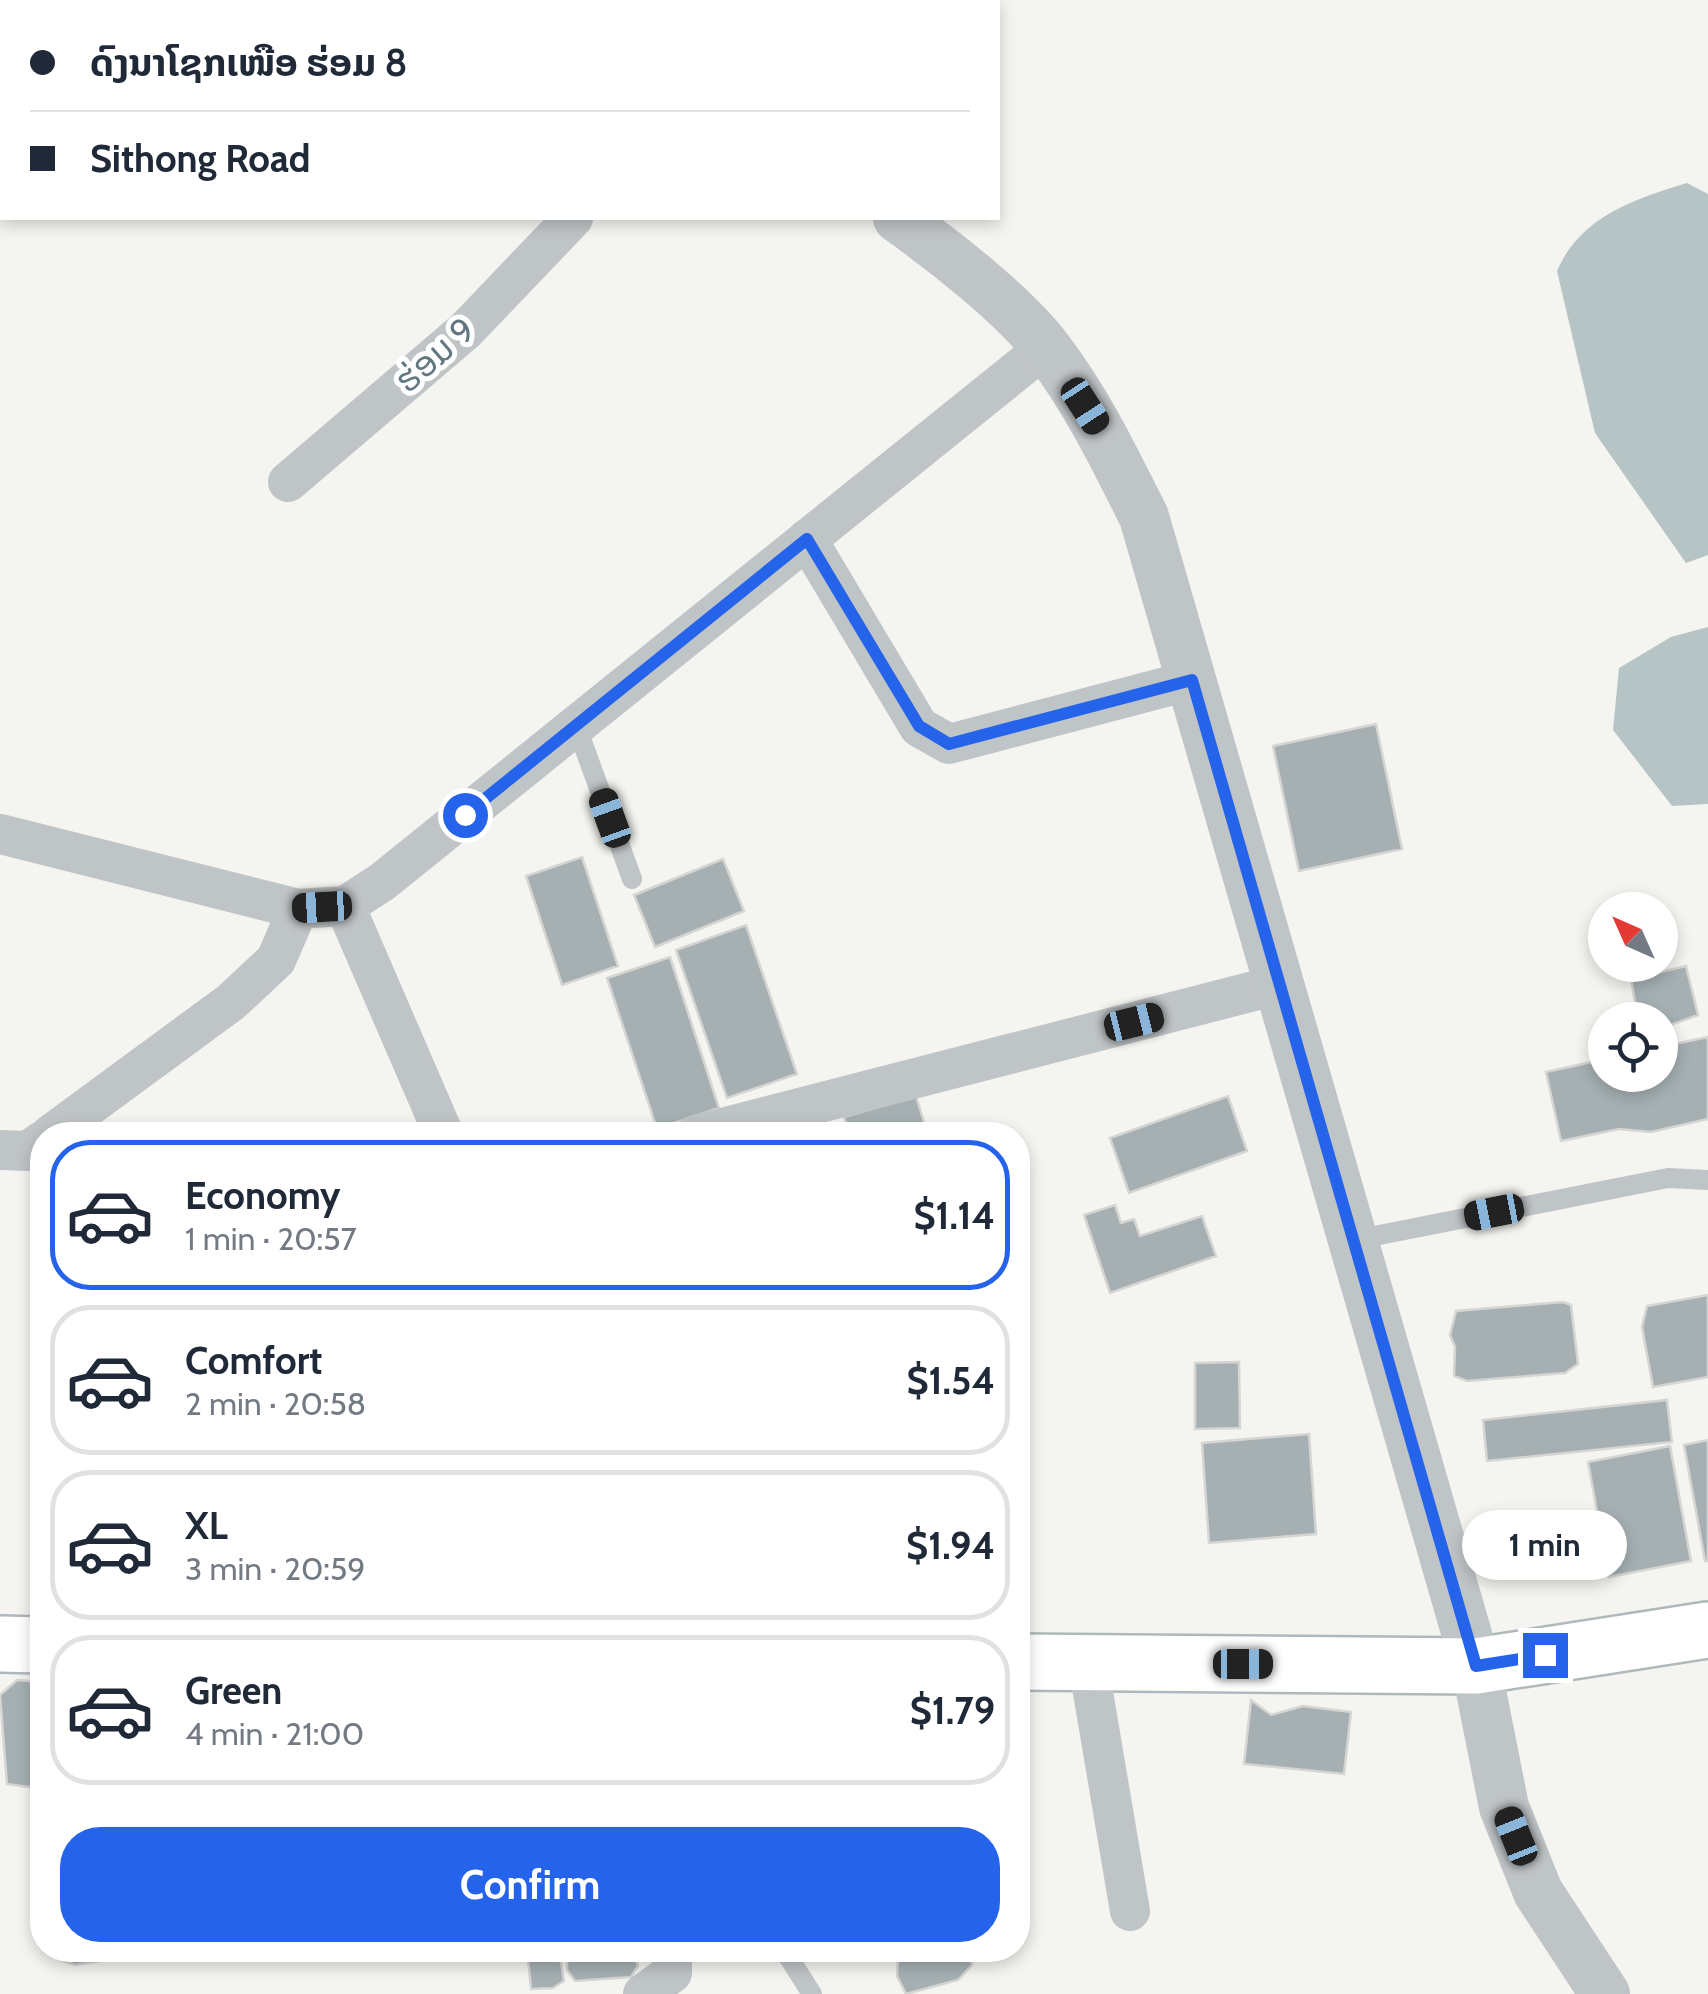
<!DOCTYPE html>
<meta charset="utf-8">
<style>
:root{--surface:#fff;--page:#f6f6f7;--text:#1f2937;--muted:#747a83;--line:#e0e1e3;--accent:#2563eb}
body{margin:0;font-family:Cabin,"Noto Sans Lao",sans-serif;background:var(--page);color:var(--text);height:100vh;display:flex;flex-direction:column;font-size:38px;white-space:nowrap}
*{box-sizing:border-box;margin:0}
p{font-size:32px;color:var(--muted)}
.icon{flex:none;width:55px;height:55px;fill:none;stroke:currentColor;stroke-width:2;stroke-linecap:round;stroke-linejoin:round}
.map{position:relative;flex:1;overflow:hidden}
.details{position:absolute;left:30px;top:1122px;width:1000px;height:840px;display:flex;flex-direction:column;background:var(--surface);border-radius:40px;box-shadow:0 5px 15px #0003}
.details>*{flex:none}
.guide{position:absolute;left:0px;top:0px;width:1000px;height:220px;box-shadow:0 5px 15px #0003;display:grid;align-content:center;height:220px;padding:0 30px;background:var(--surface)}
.needle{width:65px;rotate:315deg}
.controls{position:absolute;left:1588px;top:892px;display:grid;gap:20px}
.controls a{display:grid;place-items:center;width:90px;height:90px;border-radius:50%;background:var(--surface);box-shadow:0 5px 15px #0003;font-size:50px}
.end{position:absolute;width:45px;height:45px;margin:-22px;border:12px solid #2563eb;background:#fff;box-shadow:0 0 0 5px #fff}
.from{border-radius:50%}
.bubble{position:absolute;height:70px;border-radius:35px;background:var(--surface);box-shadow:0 5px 15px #0003;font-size:32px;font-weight:800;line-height:70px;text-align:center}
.car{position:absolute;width:30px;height:60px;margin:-30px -15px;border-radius:12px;box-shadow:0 0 8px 2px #0007;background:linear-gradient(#222 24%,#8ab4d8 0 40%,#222 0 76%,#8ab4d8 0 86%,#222 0)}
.guide b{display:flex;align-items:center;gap:35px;height:95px;font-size:38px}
.guide b+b{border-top:2px solid var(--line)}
.guide i{width:25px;height:25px;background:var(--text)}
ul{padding:18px 0 0;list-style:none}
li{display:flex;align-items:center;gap:30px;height:150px;margin:0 20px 15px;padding:0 10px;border:5px solid var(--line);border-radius:40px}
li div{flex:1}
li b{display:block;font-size:38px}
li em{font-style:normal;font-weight:800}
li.selected{border-color:var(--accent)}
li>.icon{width:90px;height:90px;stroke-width:1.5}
.primary-button{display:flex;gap:20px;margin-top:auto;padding:20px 30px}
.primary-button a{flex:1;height:115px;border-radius:40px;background:var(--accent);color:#fff;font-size:40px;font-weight:800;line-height:115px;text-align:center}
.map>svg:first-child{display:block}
.water{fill:#b6c4c6}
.building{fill:#a6b0b3;stroke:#d5d5d3;stroke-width:2.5}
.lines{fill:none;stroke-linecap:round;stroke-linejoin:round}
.secondary-casing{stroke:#b1b8bb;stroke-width:60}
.service{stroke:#bfc4c6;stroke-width:20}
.minor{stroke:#bfc4c6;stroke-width:40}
.tertiary{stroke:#bfc4c6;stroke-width:50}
.secondary{stroke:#fff;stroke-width:55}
.route{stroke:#2563eb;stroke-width:12}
.labels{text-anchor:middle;stroke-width:10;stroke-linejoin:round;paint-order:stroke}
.street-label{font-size:35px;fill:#637781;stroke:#fff}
</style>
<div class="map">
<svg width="1708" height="1994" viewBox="0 0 1708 1994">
<rect width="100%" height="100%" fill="#f4f4f0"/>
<!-- water -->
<path class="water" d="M 1687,183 L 1708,194 L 1708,555 L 1686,563 L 1595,433 L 1557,271 C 1580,217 1634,199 1687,183 Z
M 1708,627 L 1708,804 L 1672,806 L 1613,730 L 1619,668 L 1671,637 Z"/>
<!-- building -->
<path class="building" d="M 1376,724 L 1402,849 L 1299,871 L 1273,746 Z
M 582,857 L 618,966 L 562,985 L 526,876 Z
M 723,859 L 744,911 L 655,947 L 634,895 Z
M 746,925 L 797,1074 L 727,1098 L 676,950 Z
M 670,957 L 719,1108 L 657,1129 L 607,978 Z
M 1686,966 L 1698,1015 L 1660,1029 L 1660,1020 L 1638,1020 L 1631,979 Z
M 1708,1037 L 1708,1119 L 1651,1132 L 1619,1129 L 1561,1141 L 1546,1072 L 1605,1059 L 1605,1075 L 1660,1075 L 1660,1047 Z
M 916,1096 L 928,1135 L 849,1135 L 844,1117 Z
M 1228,1096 L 1247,1151 L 1129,1193 L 1110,1138 Z
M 1115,1205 L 1121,1223 L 1134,1219 L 1140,1236 L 1202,1216 L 1216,1256 L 1110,1293 L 1084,1215 Z
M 1708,1295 L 1708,1377 L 1653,1387 L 1642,1327 L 1647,1306 Z
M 1563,1302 L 1571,1305 L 1578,1364 L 1565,1373 L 1467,1381 L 1454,1376 L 1455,1347 L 1450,1335 L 1456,1311 Z
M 1239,1362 L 1240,1428 L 1195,1429 L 1195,1363 Z
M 1667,1400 L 1672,1442 L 1487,1461 L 1483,1420 Z
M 1309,1434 L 1316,1534 L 1209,1543 L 1202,1443 Z
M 1708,1440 L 1708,1561 L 1705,1561 L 1684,1445 Z
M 1670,1446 L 1691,1561 L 1609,1577 L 1588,1462 Z
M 17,1680 L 42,1682 L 42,1789 L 7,1784 L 0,1695 Z
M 1251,1700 L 1271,1715 L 1303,1706 L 1351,1712 L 1344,1774 L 1244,1764 Z
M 57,1950 L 129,1950 L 127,1957 L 75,1965 L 58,1959 Z
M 527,1950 L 559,1950 L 564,1981 L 553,1988 L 531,1989 Z
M 567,1950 L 634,1950 L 638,1966 L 631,1977 L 575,1981 L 567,1970 Z
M 917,1950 L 970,1950 L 972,1965 L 958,1980 L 906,1994 L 897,1976 L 898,1959 Z"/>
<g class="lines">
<!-- secondary casing -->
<g class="secondary-casing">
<path id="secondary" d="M 0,1644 L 42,1645
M 1018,1662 L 1476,1666 L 1708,1630"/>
</g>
<!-- service -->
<path class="service" d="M 576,725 L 632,879
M 1354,1240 L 1668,1178 L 1708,1180
M 784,1950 L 812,1994"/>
<!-- minor -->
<path class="minor" d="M 459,0 L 469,2
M 911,2 L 914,0
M 288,482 L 466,330 L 573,218
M 807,539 L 919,727 L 949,744 L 1192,680
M 0,834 L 298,909 L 345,906 L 382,882 L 1046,347
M 345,906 L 444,1135
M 50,1135 L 231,1002 L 276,960 L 298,909
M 695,1135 L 1281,984
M 0,1150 L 28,1151 L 42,1141
M 1088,1663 L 1130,1911
M 643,1994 L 672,1973 L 672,1950"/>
<!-- tertiary -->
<path class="tertiary" d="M 590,0 L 593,2
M 898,218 C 943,250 1015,306 1048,350 C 1087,401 1115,459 1144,517 L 1476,1666 L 1504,1807 L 1538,1892 L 1605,1994"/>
<!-- secondary -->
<use href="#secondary" class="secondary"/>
</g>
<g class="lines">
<!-- route -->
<path class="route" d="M 465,815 L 807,539 L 919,726 L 949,744 L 1192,680 L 1476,1666 L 1545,1655"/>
</g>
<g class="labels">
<!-- street labels -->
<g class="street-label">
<text transform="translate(435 355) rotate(-41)" y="12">ຮ່ອມ 9</text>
</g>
</g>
</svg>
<div class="controls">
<a><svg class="needle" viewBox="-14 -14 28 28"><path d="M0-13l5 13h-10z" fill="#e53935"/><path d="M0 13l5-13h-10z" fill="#747a83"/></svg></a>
<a><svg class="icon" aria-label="locate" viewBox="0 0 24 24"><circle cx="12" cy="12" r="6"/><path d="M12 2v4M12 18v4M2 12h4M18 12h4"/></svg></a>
</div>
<i class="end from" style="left:465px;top:815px"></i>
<i class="end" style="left:1545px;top:1655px"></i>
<div class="bubble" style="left:1462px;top:1510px;width:165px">1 min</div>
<i class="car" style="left:1085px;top:406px;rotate:147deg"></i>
<i class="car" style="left:610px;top:818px;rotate:340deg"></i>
<i class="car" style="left:322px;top:907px;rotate:267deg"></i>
<i class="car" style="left:1134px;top:1022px;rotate:76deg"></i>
<i class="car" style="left:1494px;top:1212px;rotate:259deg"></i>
<i class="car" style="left:1243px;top:1664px;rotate:90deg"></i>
<i class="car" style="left:1516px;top:1836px;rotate:338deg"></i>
<div class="guide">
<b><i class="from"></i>ດົງນາໂຊກເໜືອ ຮ່ອມ 8</b>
<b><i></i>Sithong Road</b>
</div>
<section class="details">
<ul>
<li class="selected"><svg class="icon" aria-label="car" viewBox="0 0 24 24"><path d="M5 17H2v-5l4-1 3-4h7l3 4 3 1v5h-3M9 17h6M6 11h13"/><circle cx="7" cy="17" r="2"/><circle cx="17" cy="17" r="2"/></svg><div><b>Economy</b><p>1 min · 20:57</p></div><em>$1.14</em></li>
<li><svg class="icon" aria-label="car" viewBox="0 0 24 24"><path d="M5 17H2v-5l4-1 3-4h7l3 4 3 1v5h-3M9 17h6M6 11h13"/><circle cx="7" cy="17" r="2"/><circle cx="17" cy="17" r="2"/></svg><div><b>Comfort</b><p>2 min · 20:58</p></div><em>$1.54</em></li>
<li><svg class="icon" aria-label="car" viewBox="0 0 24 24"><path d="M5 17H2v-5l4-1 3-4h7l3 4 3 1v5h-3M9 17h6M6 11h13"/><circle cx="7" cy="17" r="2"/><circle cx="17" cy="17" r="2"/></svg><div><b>XL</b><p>3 min · 20:59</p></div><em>$1.94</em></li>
<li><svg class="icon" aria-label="car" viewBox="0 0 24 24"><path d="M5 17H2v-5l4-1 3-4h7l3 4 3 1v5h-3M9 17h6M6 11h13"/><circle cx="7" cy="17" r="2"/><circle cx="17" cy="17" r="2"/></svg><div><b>Green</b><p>4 min · 21:00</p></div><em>$1.79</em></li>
</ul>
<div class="primary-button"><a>Confirm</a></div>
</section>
</div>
